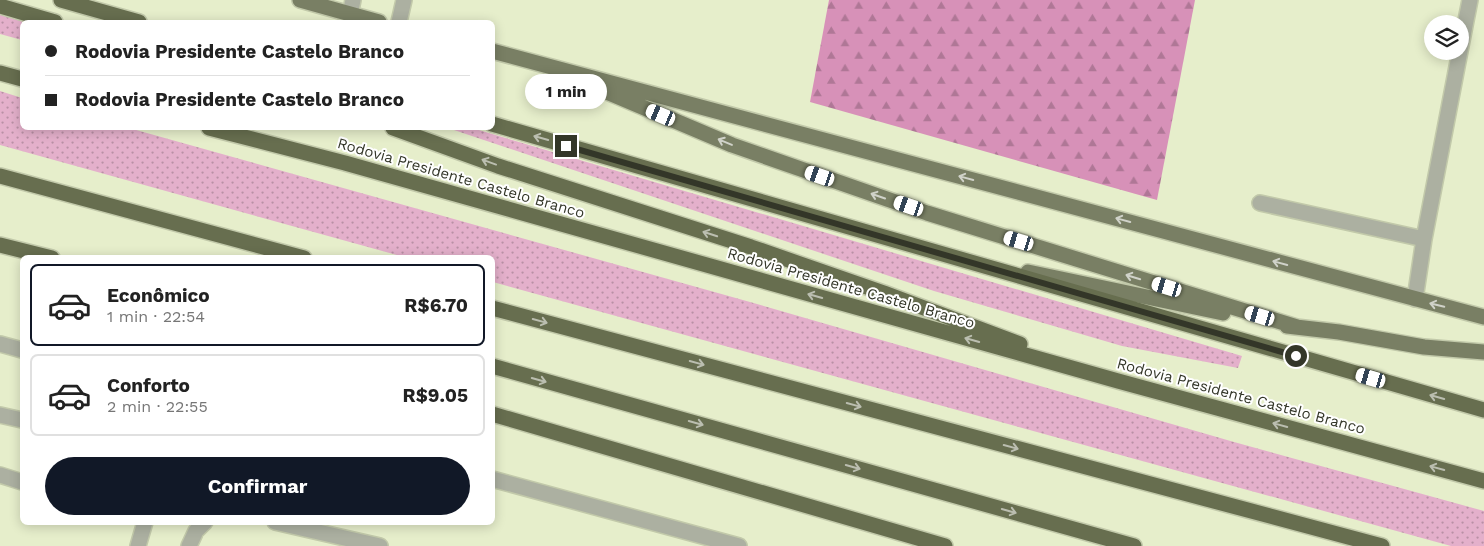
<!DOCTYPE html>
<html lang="pt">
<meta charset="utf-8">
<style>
:root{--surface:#fff;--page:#f2f2f2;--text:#222;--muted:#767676;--line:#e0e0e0;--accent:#111827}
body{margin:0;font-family:"Work Sans",sans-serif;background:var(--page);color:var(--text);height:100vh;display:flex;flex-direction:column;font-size:19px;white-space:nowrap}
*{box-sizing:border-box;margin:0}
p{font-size:16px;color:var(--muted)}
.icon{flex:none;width:28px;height:28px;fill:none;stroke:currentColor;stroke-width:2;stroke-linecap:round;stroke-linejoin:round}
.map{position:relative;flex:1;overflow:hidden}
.drawer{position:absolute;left:20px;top:255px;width:475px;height:270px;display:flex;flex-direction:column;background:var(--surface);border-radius:8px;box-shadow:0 2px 12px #0003}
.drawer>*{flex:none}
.top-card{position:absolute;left:20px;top:20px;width:475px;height:110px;border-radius:8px;box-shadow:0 2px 12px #0003;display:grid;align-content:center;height:110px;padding:0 25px;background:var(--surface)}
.tools{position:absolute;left:1424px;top:15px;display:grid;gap:10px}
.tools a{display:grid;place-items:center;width:45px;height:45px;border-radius:50%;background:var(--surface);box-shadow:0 2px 12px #0003;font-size:25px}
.end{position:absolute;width:22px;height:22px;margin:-11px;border:6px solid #333628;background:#fff;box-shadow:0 0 0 2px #fff}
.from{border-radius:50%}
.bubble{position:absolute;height:35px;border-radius:18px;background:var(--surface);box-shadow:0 2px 12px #0003;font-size:16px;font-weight:700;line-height:35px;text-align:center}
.car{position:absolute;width:15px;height:30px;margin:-15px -8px;border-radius:6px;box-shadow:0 0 4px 1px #0007;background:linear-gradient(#fff 24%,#345 0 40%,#fff 0 76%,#345 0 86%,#fff 0)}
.top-card b{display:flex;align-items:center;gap:18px;height:48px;font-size:19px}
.top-card b+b{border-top:1px solid var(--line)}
.top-card i{width:12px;height:12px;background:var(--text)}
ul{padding:9px 0 0;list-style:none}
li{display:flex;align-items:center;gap:15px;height:82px;margin:0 10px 8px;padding:0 15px;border:2px solid var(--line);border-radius:8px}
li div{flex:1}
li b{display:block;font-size:19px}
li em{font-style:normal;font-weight:700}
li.on{border-color:var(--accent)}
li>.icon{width:45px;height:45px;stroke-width:1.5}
.button{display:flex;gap:10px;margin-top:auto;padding:10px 25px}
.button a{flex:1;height:58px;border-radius:30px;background:var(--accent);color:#fff;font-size:20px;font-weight:700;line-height:58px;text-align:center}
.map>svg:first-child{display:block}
.grass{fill:url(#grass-dots)}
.forest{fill:url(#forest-firs)}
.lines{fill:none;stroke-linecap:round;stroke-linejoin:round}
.minor-casing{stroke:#c2c9aa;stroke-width:18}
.major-casing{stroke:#c2c9aa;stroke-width:18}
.highway-casing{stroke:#c2c9aa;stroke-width:18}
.minor{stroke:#acb0a1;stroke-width:15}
.major{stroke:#797f64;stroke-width:15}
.highway{stroke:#676e4f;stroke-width:15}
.oneway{stroke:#bbbeb0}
.oneway2{stroke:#d0d2c9}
.route{stroke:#333628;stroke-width:6}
.labels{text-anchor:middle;stroke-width:4;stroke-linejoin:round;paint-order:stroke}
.street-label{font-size:15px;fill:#333628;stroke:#fff}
</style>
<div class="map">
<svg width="1484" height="546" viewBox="0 0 1484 546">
<defs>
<pattern id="grass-dots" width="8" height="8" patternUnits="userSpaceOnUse" patternTransform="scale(1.25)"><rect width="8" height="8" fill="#e4b0cb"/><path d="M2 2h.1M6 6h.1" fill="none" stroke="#b990a5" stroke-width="1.8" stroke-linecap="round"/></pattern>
<pattern id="forest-firs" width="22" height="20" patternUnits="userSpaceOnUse" patternTransform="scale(1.25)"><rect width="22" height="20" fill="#d791b8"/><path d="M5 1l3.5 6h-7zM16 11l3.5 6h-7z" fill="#af7796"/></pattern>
</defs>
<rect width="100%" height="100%" fill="#e6eecb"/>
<!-- grass -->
<path class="grass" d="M 0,14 L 29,22 L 22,22 L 22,40 L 0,34 Z
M 0,91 L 22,98 L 22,128 L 129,128 L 750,302 L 1234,442 L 1484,511 L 1484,546 L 1451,546 L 493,282 L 492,258 L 404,257 L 0,145 Z
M 448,128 L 472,128 L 1242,356 L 1238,368 L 1122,346 L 934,291 Z"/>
<!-- forest -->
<path class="forest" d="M 829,0 L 1195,0 L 1157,200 L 810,102 Z"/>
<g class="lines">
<!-- minor casing -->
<g class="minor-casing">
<path id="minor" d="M 350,15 L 353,0
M 399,22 L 404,0
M 1460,51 L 1470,0
M 1260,203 L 1424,239
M 1415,299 L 1424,239 L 1460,51
M 0,344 L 22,350
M 0,415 L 22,420
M 0,475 L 22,482
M 492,479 L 739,546
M 275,522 L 314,531
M 305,522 L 314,531 L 380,546
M 138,546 L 145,522
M 189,546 L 196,531 L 205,522"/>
</g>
<!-- major casing -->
<g class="major-casing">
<path id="major" d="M 300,0 L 379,22
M 492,51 L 1484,317
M 588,84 L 732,145 L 927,213 L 1297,327
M 1028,272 L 1223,313
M 1287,326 L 1339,332 L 1424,347 L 1484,352"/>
</g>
<!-- highway casing -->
<g class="highway-casing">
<path id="highway" d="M 61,0 L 139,22
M 0,6 L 55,22
M 0,73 L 22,79
M 492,124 L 1484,410
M 209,128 L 345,163 L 1118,381 L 1484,481
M 393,128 L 498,166 L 751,247 L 884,293 L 1020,344
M 0,176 L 304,258
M 0,245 L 52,258
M 492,308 L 1382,546
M 492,366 L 1134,546
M 492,414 L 945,546"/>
</g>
<!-- minor -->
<use href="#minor" class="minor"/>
<!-- major -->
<use href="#major" class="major"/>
<!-- highway -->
<use href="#highway" class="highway"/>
</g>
<!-- one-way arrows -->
<defs><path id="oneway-shaft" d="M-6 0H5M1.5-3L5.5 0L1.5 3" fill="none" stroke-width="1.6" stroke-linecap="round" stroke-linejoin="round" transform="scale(1.25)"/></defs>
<g class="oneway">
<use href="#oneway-shaft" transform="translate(541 138) rotate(-164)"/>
<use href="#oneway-shaft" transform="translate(489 162) rotate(-160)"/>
<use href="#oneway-shaft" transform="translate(710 234) rotate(-162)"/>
<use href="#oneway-shaft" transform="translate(815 296) rotate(-164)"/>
<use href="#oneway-shaft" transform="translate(540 321) rotate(15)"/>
<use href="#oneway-shaft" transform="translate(972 340) rotate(-164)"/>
<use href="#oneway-shaft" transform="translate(697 363) rotate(15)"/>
<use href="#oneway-shaft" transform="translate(539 380) rotate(16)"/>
<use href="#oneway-shaft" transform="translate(1437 397) rotate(-164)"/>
<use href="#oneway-shaft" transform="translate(854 405) rotate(15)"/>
<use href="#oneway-shaft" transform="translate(696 423) rotate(16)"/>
<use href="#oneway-shaft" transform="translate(1280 425) rotate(-165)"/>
<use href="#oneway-shaft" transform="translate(1011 447) rotate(15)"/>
<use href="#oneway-shaft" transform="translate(853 467) rotate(16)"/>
<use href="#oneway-shaft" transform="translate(1437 468) rotate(-165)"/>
<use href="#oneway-shaft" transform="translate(1009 511) rotate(16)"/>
</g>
<g class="oneway2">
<use href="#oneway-shaft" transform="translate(725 142) rotate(-157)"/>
<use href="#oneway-shaft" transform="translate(966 178) rotate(-165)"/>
<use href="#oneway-shaft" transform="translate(878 196) rotate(-161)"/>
<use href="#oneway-shaft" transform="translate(1123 220) rotate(-165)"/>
<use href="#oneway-shaft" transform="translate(1280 263) rotate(-165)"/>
<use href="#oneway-shaft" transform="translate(1133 277) rotate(-163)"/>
<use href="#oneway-shaft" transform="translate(1437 305) rotate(-166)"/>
</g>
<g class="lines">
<!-- route -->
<path class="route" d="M 566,146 L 1296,356"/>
</g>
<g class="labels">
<!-- street labels -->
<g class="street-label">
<text transform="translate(461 178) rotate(16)" y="5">Rodovia Presidente Castelo Branco</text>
<text transform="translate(851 288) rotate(16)" y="5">Rodovia Presidente Castelo Branco</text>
<text transform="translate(1241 396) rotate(15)" y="5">Rodovia Presidente Castelo Branco</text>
</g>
</g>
</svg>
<div class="tools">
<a><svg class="icon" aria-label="layers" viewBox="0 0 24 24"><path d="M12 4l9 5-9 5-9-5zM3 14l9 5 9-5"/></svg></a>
</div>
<i class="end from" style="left:1296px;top:356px"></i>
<i class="end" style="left:566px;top:146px"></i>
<div class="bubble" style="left:525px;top:74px;width:82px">1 min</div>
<i class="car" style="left:661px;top:115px;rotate:293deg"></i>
<i class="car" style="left:820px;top:176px;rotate:289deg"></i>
<i class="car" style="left:909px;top:206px;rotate:289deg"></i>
<i class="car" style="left:1019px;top:241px;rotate:287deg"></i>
<i class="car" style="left:1167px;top:287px;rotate:287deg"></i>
<i class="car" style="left:1260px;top:316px;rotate:287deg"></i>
<i class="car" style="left:1371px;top:378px;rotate:286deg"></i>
<div class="top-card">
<b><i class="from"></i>Rodovia Presidente Castelo Branco</b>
<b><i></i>Rodovia Presidente Castelo Branco</b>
</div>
<section class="drawer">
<ul>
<li class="on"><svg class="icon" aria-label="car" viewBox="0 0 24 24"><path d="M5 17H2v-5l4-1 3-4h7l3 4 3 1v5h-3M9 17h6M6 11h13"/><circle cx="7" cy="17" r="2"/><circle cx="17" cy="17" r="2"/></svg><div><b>Econômico</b><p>1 min · 22:54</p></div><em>R$6.70</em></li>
<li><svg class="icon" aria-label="car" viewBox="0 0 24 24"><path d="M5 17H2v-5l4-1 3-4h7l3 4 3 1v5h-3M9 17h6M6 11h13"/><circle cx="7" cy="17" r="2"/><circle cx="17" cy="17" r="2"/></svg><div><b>Conforto</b><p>2 min · 22:55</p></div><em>R$9.05</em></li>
</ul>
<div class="button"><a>Confirmar</a></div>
</section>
</div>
